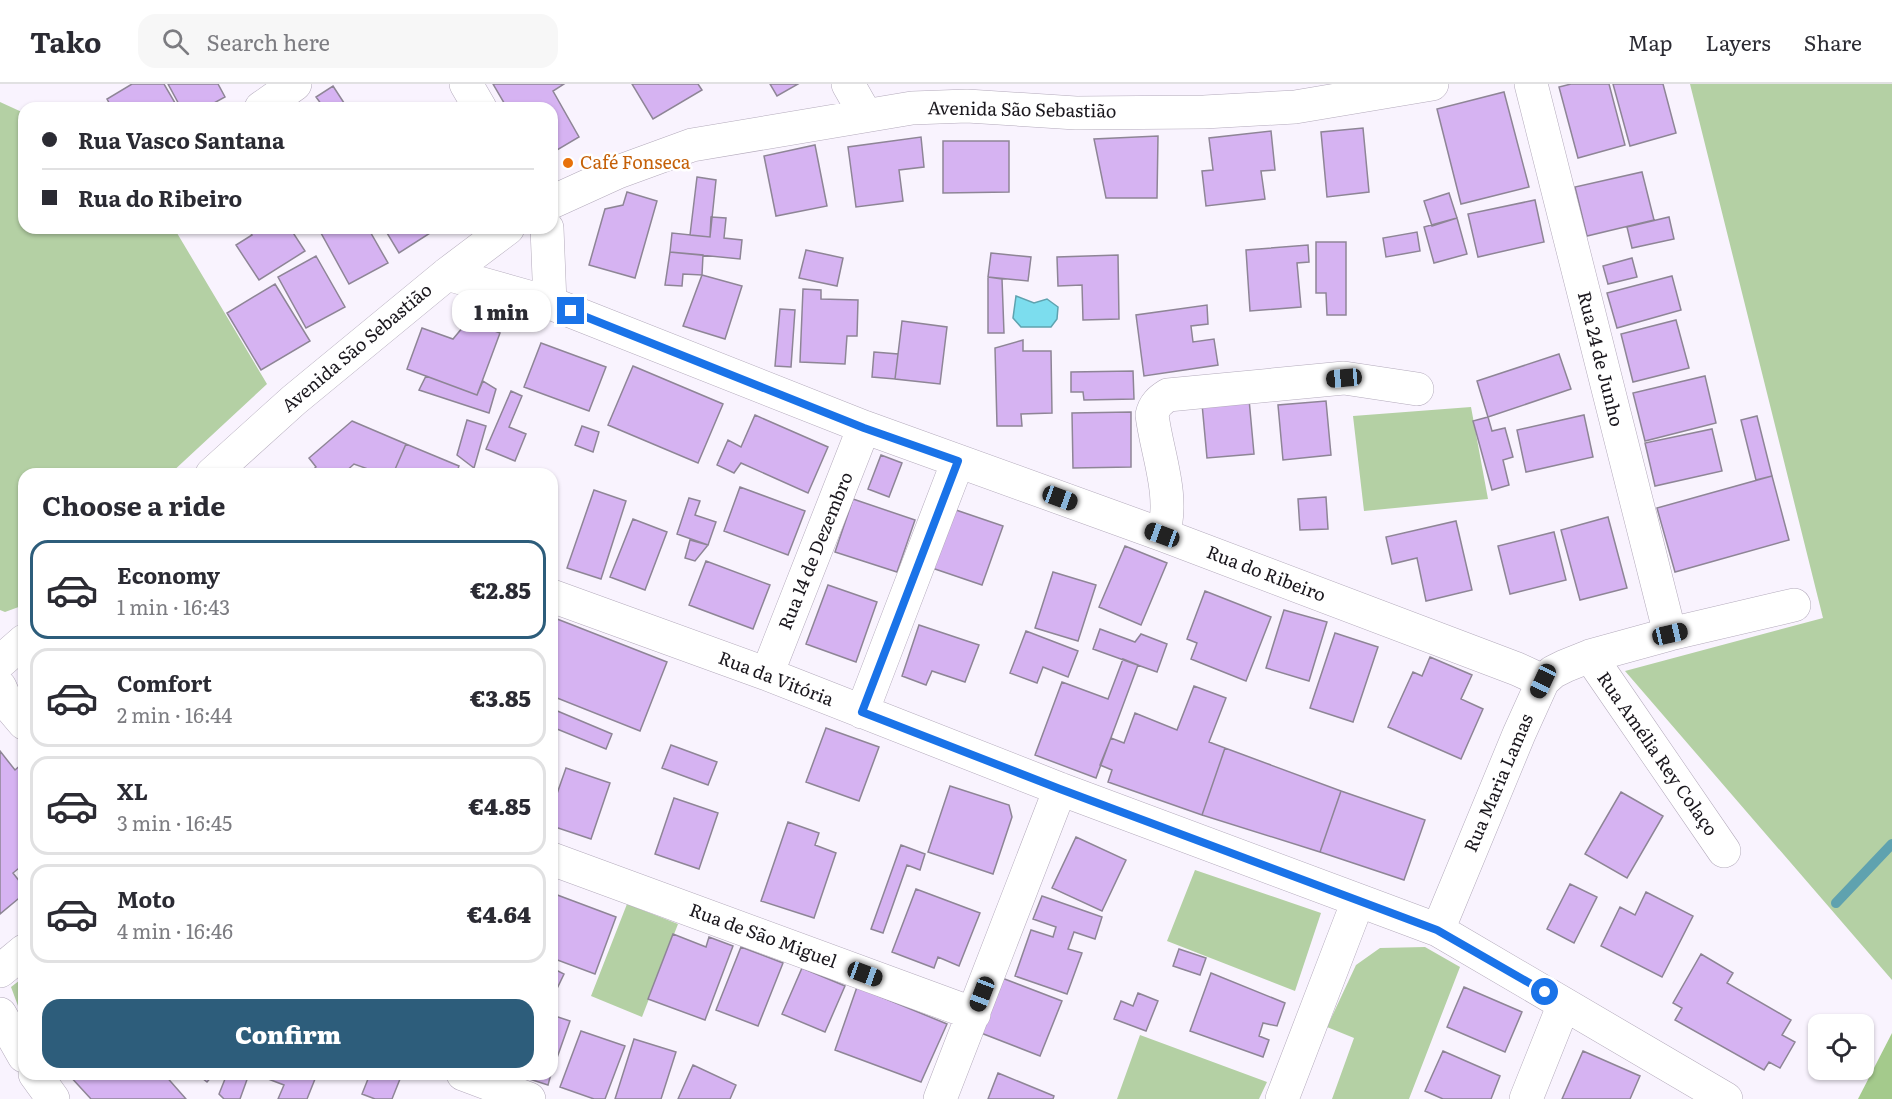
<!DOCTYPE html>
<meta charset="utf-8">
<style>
:root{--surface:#fff;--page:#f7f7f7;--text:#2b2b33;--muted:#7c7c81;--line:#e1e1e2;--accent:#2d5d7b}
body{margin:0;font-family:Literata,serif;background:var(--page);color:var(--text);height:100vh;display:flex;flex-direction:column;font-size:22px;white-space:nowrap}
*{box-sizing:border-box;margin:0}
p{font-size:20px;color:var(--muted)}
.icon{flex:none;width:33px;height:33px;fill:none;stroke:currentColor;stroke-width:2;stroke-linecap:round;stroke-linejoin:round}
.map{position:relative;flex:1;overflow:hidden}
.sheet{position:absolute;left:18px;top:384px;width:540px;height:612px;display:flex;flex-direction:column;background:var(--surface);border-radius:18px;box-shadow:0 2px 4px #0004}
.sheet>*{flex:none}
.hud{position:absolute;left:18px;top:18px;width:540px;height:132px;border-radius:18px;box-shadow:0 2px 4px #0004;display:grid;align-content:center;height:132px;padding:0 24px;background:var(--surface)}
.controls{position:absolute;left:1808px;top:930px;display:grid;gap:12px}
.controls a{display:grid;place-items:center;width:66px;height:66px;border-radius:12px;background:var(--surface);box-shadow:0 2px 4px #0004;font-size:30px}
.end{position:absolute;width:27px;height:27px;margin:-14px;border:8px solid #1a73e8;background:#fff;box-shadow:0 0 0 3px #fff}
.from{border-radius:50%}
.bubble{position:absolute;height:42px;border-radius:18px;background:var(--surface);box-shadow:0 2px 4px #0004;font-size:20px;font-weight:800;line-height:42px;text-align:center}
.car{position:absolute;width:18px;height:36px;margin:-18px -9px;border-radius:8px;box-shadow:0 0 4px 2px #0007;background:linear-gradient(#222 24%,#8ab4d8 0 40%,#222 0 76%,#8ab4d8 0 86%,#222 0)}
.hud b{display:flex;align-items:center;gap:21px;height:57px;font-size:22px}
.hud b+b{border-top:2px solid var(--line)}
.hud i{width:15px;height:15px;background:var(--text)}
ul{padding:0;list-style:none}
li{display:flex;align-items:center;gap:18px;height:99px;margin:0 12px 9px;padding:0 12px;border:3px solid var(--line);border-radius:18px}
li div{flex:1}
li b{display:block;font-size:22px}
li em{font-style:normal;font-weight:800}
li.active{border-color:var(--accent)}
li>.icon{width:54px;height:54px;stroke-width:1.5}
h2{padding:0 24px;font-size:27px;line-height:72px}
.button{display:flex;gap:12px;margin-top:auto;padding:12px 24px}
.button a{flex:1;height:69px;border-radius:18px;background:var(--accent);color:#fff;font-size:24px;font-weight:800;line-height:69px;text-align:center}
header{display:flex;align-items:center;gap:36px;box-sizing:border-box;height:84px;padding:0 30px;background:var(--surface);border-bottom:2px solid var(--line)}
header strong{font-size:28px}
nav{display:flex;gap:33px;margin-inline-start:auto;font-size:21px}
.search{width:420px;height:54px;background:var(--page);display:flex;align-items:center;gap:15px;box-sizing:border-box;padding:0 21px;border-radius:18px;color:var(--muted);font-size:22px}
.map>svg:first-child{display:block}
.green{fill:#b4d0a4}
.forest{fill:#a4ca8c}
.water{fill:#7cddee;stroke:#5fa2af;stroke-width:1.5}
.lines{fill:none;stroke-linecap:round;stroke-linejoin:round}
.stream{stroke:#5fa2af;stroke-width:10}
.building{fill:#d6b3f2;stroke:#8e8596;stroke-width:1.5}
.minor-casing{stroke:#b3aabb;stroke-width:34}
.minor{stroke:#fff;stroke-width:33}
.route{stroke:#1a73e8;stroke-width:8}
.food-dot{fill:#e8710a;stroke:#fff;stroke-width:2}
.labels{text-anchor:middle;stroke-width:5;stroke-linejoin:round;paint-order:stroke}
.street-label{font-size:18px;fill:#1a171d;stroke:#fff}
.food-label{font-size:18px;fill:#c56008;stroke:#fff;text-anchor:start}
</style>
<header>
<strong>Tako</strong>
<div class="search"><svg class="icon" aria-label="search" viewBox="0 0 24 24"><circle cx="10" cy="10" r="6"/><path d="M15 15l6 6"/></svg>Search here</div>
<nav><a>Map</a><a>Layers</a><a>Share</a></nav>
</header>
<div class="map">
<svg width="1892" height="1015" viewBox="0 0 1892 1015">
<rect width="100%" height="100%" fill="#f9f3fe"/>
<!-- green -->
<path class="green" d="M 1690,0 L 1892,0 L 1892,896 L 1625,587 L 1823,534 Z
M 0,18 L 24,29 L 24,144 L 174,144 L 267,300 L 170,390 L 24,390 L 24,521 L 5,528 L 0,526 Z
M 1471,323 L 1488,415 L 1364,427 L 1353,332 Z
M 1195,786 L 1321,829 L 1295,907 L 1167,857 Z
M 627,820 L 678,840 L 642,933 L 591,912 Z
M 1425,863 L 1460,883 L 1409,1015 L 1332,1015 L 1354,954 L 1327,943 L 1356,881 L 1380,864 Z
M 24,893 L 24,938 L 11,903 Z
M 1140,951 L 1267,998 L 1259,1015 L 1117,1015 Z"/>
<!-- forest -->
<path class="forest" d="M 1892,949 L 1892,1015 L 1858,1015 Z"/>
<!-- water -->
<path class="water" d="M 1016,212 L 1034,219 L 1047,215 L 1058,223 L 1057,235 L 1051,243 L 1021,243 L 1013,234 Z"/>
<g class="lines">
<!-- stream -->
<path class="stream" d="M 1836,819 L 1892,760"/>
</g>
<!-- building -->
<path class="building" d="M 132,0 L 164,0 L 178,24 L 112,24 L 107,15 Z
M 168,0 L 218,0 L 225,13 L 205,24 L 181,24 Z
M 493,0 L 564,0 L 553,7 L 579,53 L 552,69 L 552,24 L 507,24 Z
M 632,0 L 698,0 L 702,6 L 653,35 Z
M 770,0 L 798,0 L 777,12 Z
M 1571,0 L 1609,0 L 1625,61 L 1578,74 L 1559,3 Z
M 1613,0 L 1663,0 L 1676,49 L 1630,62 Z
M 333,2 L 346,22 L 342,24 L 324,24 L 316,13 Z
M 1504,8 L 1529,103 L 1461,120 L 1437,25 Z
M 1363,44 L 1369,108 L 1327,113 L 1321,48 Z
M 1271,47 L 1275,86 L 1261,87 L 1265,115 L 1206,122 L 1202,87 L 1213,86 L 1209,54 Z
M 1158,52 L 1157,114 L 1106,114 L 1094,55 Z
M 921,53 L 924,83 L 899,86 L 903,117 L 856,123 L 848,63 Z
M 943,57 L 1009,57 L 1009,108 L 943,109 Z
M 815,61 L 827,122 L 776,132 L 764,72 Z
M 1642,88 L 1654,136 L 1587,152 L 1575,103 Z
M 697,93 L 716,96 L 710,153 L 690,151 Z
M 627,108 L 657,117 L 635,194 L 589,181 L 605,125 L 623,121 Z
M 1449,109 L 1457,134 L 1432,142 L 1424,117 Z
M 1535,116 L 1544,158 L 1478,173 L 1468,130 Z
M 711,133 L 726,134 L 724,154 L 742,156 L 740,175 L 670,168 L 672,149 L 710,153 Z
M 1669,133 L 1674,155 L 1632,164 L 1627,143 Z
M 1457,134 L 1467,170 L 1434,179 L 1424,143 Z
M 247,144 L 290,144 L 305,167 L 259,196 L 236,161 L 252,151 Z
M 329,144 L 368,144 L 388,179 L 349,200 L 321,149 Z
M 384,144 L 438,144 L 399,169 Z
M 1417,148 L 1420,167 L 1386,173 L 1383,154 Z
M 1316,158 L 1346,158 L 1346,231 L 1327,231 L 1326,209 L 1316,209 Z
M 1308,161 L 1309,178 L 1297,179 L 1301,223 L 1250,227 L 1246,166 Z
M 806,166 L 843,174 L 837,202 L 799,194 Z
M 670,168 L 703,171 L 702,191 L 683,190 L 682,202 L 665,201 Z
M 991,169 L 1031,173 L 1028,197 L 988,193 Z
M 1118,171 L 1119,235 L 1083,236 L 1082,201 L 1058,202 L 1057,173 Z
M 316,172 L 345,223 L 306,244 L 278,193 Z
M 1632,174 L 1637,193 L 1608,200 L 1603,182 Z
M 702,191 L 742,202 L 725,255 L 683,242 Z
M 1672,192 L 1681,226 L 1617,244 L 1607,209 Z
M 988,193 L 1002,195 L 1004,249 L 988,249 Z
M 275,200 L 310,257 L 261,286 L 227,229 Z
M 803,205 L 821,206 L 821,215 L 858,216 L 857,252 L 847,252 L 845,280 L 800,278 Z
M 1207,221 L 1208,240 L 1191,242 L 1193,258 L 1214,255 L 1218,281 L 1144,292 L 1136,231 Z
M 780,225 L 795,226 L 791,283 L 775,282 Z
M 1676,236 L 1689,284 L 1633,298 L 1621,250 Z
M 468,237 L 500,249 L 477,311 L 407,285 L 422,244 L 453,255 Z
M 902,237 L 947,243 L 940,300 L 895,295 Z
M 1023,256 L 1023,267 L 1051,267 L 1052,329 L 1021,330 L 1022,342 L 997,342 L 995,264 Z
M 541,259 L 606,283 L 589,327 L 524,303 Z
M 874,268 L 898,270 L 895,295 L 872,293 Z
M 1559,270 L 1571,305 L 1488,333 L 1477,297 Z
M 633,282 L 723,320 L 698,379 L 608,341 Z
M 1133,287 L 1134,315 L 1084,316 L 1083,308 L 1071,308 L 1071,288 Z
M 426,292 L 477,311 L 483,297 L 496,305 L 489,329 L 419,306 Z
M 1705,292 L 1716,339 L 1645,357 L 1633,309 Z
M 511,307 L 522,312 L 509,343 L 526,350 L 515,377 L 486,365 Z
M 1249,315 L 1254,370 L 1207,374 L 1202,320 Z
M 1326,317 L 1331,371 L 1283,376 L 1278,321 Z
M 1131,328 L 1131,383 L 1073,384 L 1072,329 Z
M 755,331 L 828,363 L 808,409 L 741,379 L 734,389 L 717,381 L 728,356 L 741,363 Z
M 1584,331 L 1593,373 L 1526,388 L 1517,346 Z
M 1757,332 L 1772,392 L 1756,396 L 1741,336 Z
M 1488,333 L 1492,347 L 1505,344 L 1513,373 L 1503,376 L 1509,401 L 1492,406 L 1473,337 Z
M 467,336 L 486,342 L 474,384 L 457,371 Z
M 352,337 L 406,360 L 393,390 L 382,390 L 354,380 L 343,390 L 308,390 L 316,383 L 309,374 Z
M 582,342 L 599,348 L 593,368 L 575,361 Z
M 1712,345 L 1722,387 L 1655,402 L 1645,359 Z
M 406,360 L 459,382 L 456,390 L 393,390 Z
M 881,371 L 902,379 L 889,413 L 868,405 Z
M 1772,392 L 1789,456 L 1675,488 L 1657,424 Z
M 740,403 L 805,427 L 788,471 L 724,447 Z
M 594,406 L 626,417 L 601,495 L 567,484 Z
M 1326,413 L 1328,445 L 1300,446 L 1298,415 Z
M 689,414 L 700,417 L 695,431 L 716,438 L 708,461 L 677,450 Z
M 853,415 L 915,436 L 897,488 L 835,468 Z
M 953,425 L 1003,442 L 982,501 L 932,484 Z
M 1608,433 L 1627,504 L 1580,516 L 1561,446 Z
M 633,435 L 667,448 L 645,506 L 610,493 Z
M 1456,437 L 1472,506 L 1426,517 L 1417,474 L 1392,480 L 1386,453 Z
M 1554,448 L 1566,496 L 1510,510 L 1498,462 Z
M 690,456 L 708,461 L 695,477 L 685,474 Z
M 1125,462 L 1167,479 L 1141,541 L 1099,523 Z
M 706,477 L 770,501 L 753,545 L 689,521 Z
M 1053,488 L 1096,501 L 1078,557 L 1035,544 Z
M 828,501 L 877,518 L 856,578 L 806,560 Z
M 1205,507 L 1271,533 L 1246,597 L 1191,575 L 1197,559 L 1187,555 Z
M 1284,526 L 1327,538 L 1309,597 L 1266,584 Z
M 552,533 L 667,578 L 640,647 L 552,612 Z
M 919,541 L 979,561 L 965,598 L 932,587 L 926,601 L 902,592 Z
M 1100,545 L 1135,558 L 1141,550 L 1167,560 L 1157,588 L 1093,565 Z
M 1026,547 L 1078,567 L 1068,593 L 1043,583 L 1037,599 L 1010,589 Z
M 1335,549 L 1378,563 L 1353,638 L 1310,624 Z
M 1430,573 L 1472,591 L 1461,615 L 1483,625 L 1461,675 L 1388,643 L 1413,588 L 1422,592 Z
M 1123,575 L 1138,581 L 1096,694 L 1035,671 L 1062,598 L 1108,615 Z
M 1194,602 L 1226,614 L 1209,658 L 1225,664 L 1202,731 L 1108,698 L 1112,686 L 1100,681 L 1111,654 L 1124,659 L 1135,629 L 1177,646 Z
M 555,626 L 612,650 L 606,665 L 552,643 L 552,634 Z
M 826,644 L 879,663 L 859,717 L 806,698 Z
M 671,661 L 717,678 L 708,701 L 662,684 Z
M 1225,664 L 1341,707 L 1320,768 L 1202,731 Z
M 0,667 L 15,686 L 24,678 L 24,780 L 13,789 L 24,803 L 24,810 L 0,830 Z
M 566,684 L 610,699 L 591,755 L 552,742 L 552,724 Z
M 950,702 L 1009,721 L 1012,733 L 993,790 L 928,768 Z
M 1341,707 L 1425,736 L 1404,796 L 1320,768 Z
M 1621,708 L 1663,732 L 1627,794 L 1585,770 Z
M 674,714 L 718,729 L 699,785 L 655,770 Z
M 788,738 L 819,749 L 815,761 L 836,769 L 814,834 L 761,817 Z
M 1076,753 L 1126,776 L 1102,827 L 1052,804 Z
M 901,761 L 925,770 L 920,786 L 907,781 L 883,849 L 871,845 Z
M 1570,800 L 1597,813 L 1574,859 L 1547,845 Z
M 916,805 L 980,829 L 959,882 L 938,873 L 934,884 L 892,868 Z
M 1646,808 L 1693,832 L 1662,893 L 1601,862 L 1620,823 L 1635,831 Z
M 552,809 L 616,833 L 595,890 L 552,874 Z
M 1042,812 L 1102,833 L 1095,855 L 1074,848 L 1068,865 L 1082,869 L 1067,910 L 1015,892 L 1031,846 L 1053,853 L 1056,843 L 1033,835 Z
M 673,850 L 706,863 L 709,853 L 733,862 L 705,936 L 648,915 Z
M 741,863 L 783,879 L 758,942 L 716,926 Z
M 1179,865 L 1206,874 L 1200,891 L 1173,882 Z
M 1701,870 L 1733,889 L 1727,899 L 1791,936 L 1782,951 L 1795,958 L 1780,984 L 1769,978 L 1764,986 L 1675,936 L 1682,924 L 1673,919 Z
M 552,884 L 564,890 L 552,915 Z
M 802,884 L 845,902 L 825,948 L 782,930 Z
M 1211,889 L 1285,919 L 1277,942 L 1263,939 L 1259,952 L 1269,956 L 1263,973 L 1190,947 Z
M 1002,894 L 1062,917 L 1040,972 L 981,949 Z
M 857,903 L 947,940 L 921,998 L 835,966 Z
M 1464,903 L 1522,928 L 1505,968 L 1447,943 Z
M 1138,909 L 1158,917 L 1146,947 L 1114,935 L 1121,917 L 1133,922 Z
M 552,931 L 570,937 L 552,988 Z
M 581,947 L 625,962 L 605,1015 L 594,1015 L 560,1003 Z
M 634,955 L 676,968 L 661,1015 L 615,1015 Z
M 1443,967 L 1500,992 L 1491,1015 L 1443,1015 L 1425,1007 Z
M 1583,967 L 1640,992 L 1630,1015 L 1562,1015 Z
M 693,981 L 736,1001 L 730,1015 L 678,1015 Z
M 998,989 L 1054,1012 L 1053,1015 L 988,1015 Z
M 68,990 L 164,990 L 186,1015 L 91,1015 Z
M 197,990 L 214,990 L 207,998 Z
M 227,990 L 249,990 L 240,1015 L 224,1015 L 219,1010 Z
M 255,990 L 317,990 L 307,1015 L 278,1015 L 284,1001 Z
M 370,990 L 402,990 L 392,1015 L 375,1015 L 362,1010 Z
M 514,990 L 551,990 L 548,1001 Z"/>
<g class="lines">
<!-- minor casing -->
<g class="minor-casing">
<path id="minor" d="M 466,0 L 480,24
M 848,0 L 865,30
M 1531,0 L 1670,550
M 261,24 L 295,0
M 552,118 L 618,88 L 692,61 L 912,24 L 967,22 L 1076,29 L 1204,28 L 1295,23 L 1432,0
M 547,144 L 550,219
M 447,190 L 550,219 L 864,343 L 1163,451 L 1517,585 L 1543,597
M 212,390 L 294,316 L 447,190 L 508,144
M 1163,451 C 1175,412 1157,370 1152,331 C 1154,321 1160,316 1168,311 L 1344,294 L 1417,305
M 552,512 L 767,590 L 1060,705 L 1438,846 L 1726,1015
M 1590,572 L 1724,767
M 0,578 L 24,557
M 767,590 L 864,343
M 0,603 L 7,619 L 24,639
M 862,628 L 958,377
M 552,775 L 974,930
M 1438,846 L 1519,650 L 1543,597 L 1553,588 L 1565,582 L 1590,572 L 1670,550 L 1794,521
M 0,887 L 24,867
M 0,930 L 24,972
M 35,990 L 53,1015
M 463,990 L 529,1015
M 940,1015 L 1060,705
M 1282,1015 L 1358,817
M 1526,1015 L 1564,920"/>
</g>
<!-- minor -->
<use href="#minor" class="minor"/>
</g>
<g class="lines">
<!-- route -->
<path class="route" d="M 571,227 L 864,344 L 958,377 L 862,628 L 1060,705 L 1437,846 L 1545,908"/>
</g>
<!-- markers -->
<circle class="food-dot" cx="568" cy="79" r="6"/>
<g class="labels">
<!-- street labels -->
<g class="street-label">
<text transform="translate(1022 26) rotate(1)" y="6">Avenida São Sebastião</text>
<text transform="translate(357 264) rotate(-40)" y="6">Avenida São Sebastião</text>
<text transform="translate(1600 275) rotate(76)" y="6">Rua 24 de Junho</text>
<text transform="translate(816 467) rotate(-68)" y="6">Rua 14 de Dezembro</text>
<text transform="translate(1266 490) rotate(21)" y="6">Rua do Ribeiro</text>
<text transform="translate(776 595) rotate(21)" y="6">Rua da Vitória</text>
<text transform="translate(1657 670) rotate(55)" y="6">Rua Amélia Rey Colaço</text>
<text transform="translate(1499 699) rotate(-67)" y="6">Rua Maria Lamas</text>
<text transform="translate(763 852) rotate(20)" y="6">Rua de São Miguel</text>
</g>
<!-- food labels -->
<g class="food-label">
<text x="580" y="85">Café Fonseca</text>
</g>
</g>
</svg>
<div class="controls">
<a><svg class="icon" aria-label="locate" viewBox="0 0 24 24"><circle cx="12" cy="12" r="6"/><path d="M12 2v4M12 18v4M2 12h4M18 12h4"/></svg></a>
</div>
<i class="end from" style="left:1545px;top:908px"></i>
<i class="end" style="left:571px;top:227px"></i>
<div class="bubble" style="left:452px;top:206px;width:99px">1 min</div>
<i class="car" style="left:1344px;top:294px;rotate:265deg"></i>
<i class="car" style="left:1060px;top:414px;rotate:110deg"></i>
<i class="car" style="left:1162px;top:451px;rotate:290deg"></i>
<i class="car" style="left:1670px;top:550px;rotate:77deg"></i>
<i class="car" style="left:1543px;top:597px;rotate:205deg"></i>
<i class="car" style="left:865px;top:890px;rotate:110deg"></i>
<i class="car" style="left:982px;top:910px;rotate:201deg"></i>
<div class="hud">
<b><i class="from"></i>Rua Vasco Santana</b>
<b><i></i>Rua do Ribeiro</b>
</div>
<section class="sheet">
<h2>Choose a ride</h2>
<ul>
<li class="active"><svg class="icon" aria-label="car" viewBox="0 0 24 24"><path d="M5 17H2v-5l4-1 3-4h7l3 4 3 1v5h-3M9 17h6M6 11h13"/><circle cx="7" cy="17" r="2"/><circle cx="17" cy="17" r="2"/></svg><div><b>Economy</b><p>1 min · 16:43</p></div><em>€2.85</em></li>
<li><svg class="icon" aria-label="car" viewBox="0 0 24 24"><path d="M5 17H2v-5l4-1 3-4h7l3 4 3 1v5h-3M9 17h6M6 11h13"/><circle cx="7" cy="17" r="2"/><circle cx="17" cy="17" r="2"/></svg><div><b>Comfort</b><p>2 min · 16:44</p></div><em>€3.85</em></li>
<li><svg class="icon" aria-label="car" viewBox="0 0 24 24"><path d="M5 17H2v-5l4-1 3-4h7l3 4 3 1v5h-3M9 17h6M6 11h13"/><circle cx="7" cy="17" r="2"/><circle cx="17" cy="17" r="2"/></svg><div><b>XL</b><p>3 min · 16:45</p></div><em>€4.85</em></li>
<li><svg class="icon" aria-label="car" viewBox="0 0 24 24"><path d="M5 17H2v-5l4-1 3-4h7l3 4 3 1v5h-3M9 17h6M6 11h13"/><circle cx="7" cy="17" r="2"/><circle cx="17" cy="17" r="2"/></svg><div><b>Moto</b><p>4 min · 16:46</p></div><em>€4.64</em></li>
</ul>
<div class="button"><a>Confirm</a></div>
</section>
</div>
